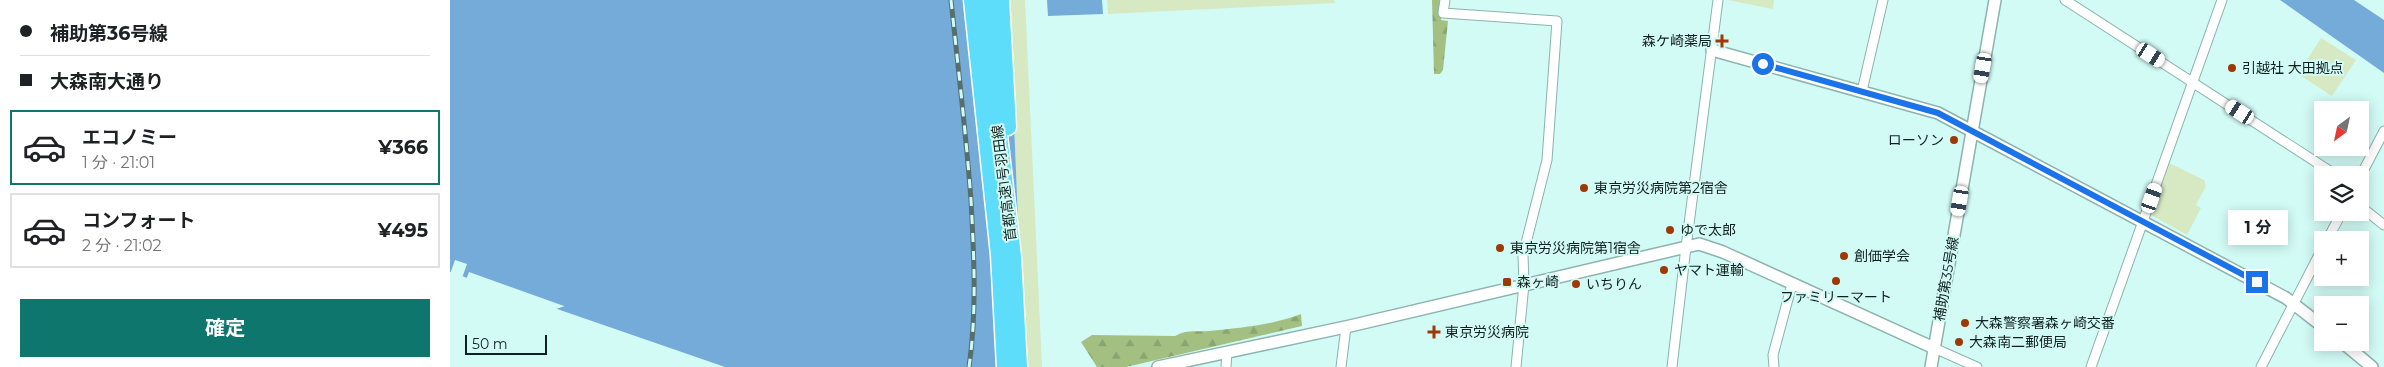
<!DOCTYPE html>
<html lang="ja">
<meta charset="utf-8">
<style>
:root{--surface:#fff;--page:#f6f6f6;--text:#202124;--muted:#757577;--line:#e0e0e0;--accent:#0f766e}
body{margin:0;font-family:Montserrat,"Noto Sans JP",sans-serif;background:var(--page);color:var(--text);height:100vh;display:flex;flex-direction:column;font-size:19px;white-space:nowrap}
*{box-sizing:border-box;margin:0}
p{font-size:16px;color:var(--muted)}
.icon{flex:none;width:28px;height:28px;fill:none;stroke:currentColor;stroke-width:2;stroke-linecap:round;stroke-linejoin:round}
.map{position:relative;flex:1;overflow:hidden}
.drawer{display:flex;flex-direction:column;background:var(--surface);width:450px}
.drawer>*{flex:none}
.banner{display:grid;align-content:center;height:110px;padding:0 20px;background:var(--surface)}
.needle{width:32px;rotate:213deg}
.tools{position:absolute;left:1864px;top:101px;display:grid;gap:10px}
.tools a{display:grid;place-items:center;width:55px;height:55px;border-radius:0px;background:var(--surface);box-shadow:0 2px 12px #0003;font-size:25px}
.scale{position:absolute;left:15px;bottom:12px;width:82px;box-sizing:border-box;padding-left:5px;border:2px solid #10201e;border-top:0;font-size:14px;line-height:18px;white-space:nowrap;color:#10201e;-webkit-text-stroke:4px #d2fbf6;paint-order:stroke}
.end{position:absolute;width:22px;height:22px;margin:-11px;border:6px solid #1a73e8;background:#fff;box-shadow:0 0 0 2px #fff}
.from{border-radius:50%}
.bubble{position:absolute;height:35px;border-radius:0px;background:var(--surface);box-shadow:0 2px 12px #0003;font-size:16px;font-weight:700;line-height:35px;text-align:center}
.car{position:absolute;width:15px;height:30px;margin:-15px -8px;border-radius:6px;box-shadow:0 0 4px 1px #0007;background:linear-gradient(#fff 24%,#345 0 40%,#fff 0 76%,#345 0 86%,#fff 0)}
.banner b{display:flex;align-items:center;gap:18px;height:48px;font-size:19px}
.banner b+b{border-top:1px solid var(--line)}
.banner i{width:12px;height:12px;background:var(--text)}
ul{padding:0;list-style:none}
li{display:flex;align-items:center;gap:15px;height:75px;margin:0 10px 8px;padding:0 10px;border:2px solid var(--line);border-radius:0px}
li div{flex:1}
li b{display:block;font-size:19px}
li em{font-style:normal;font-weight:700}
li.on{border-color:var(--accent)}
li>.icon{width:45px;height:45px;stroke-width:1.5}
.action{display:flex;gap:10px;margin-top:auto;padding:10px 20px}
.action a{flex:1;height:58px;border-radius:0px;background:var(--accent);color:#fff;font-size:20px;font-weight:700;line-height:58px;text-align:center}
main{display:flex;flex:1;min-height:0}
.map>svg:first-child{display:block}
.forest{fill:url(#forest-firs)}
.park{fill:#d6e9c3}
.water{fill:#74abd9}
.pier{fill:#d2fbf6}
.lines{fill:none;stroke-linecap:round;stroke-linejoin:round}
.minor-casing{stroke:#8cb3ae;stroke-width:11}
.tertiary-casing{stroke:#8cb3ae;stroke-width:14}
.motorway-casing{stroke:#fff;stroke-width:19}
.minor{stroke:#fff;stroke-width:9}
.tertiary{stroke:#fff;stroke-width:11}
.motorway{stroke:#5eddfb;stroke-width:16}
.rail-casing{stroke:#566f6c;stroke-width:5}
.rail{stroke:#d2fbf6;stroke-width:3;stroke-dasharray:9;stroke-linecap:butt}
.route{stroke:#1a73e8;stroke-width:6}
.poi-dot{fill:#9e3906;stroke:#d2fbf6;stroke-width:2}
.labels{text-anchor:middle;stroke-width:4;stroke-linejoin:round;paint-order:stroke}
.poi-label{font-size:14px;fill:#10201e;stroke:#d2fbf6;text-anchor:start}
.street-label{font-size:14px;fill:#10201e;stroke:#d2fbf6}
</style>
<main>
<section class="drawer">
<div class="banner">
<b><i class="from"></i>補助第36号線</b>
<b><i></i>大森南大通り</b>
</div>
<ul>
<li class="on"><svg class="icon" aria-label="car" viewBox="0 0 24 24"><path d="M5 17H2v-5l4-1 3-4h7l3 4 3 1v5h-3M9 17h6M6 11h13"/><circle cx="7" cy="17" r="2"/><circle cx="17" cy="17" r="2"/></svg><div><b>エコノミー</b><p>1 分 · 21:01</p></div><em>¥366</em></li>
<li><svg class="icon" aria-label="car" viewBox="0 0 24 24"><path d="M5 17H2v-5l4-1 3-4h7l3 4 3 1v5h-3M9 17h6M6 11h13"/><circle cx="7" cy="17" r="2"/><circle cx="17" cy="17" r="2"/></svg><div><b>コンフォート</b><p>2 分 · 21:02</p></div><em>¥495</em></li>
</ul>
<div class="action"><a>確定</a></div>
</section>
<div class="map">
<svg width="1934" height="367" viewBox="0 0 1934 367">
<defs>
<pattern id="forest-firs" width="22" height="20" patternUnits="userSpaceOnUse" patternTransform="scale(1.25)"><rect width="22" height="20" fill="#a3c082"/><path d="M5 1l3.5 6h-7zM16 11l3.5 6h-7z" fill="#8ba570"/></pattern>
</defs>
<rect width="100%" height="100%" fill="#d2fbf6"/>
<!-- forest -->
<path class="forest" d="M 982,0 L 993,0 L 991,20 L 998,21 L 993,70 L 990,74 L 984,74 Z
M 851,314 L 852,326 L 676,367 L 647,367 L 631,342 L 642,335 L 725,336 C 737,329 746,332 759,331 C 789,328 823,325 851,314 Z"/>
<!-- park -->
<path class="park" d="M 559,0 L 575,0 L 592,367 L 574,367 Z
M 657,0 L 884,0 L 885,3 L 658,14 Z
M 1277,0 L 1324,0 L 1323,9 Z
M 1871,38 L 1906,60 L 1882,96 L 1848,74 Z
M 1719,163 L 1754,180 L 1756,186 L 1746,205 L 1751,208 L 1737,235 L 1701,215 Z"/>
<!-- water -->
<path class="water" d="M 0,0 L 559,0 L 574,367 L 275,367 L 0,272 Z
M 597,0 L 652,0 L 653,14 L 598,16 Z
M 1830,0 L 1904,0 L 1934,20 L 1934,73 Z"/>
<!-- pier -->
<path class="pier" d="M 5,260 L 17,264 L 12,278 L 0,274 Z
M 19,272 L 114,306 L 115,306 L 103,310 L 16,280 Z"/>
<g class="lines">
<!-- minor casing -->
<g class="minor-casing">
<path id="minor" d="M 995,0 L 993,13 L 1107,21 L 1097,160 L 1073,255 L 1074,284 L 1066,367
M 1615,0 L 1886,175
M 1412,91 L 1433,0
M 1910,177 L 1934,131
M 1910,206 L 1934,225
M 1877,240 L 1892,212
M 1484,348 L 1527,367
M 776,367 L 777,352
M 891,367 L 896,327
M 1222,367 L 1236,247 L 1268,0
M 1324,367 L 1323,355 L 1342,284
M 1641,367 L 1772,0
M 1811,367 L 1872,249"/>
</g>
<!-- tertiary casing -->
<g class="tertiary-casing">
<path id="tertiary" d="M 1262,50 L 1488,113 L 1836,298 L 1872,326
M 1892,342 L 1922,367
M 708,367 L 900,326 L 1249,244 L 1273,252 L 1484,348
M 1481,367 L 1545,0"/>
</g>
<!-- motorway casing -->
<g class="motorway-casing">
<path id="motorway" d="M 522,0 L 549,255 L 555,367
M 536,0 L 540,57 L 563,257 L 569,367
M 551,0 L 558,127"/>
</g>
<!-- minor -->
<use href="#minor" class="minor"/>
<!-- tertiary -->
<use href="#tertiary" class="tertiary"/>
<!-- motorway -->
<use href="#motorway" class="motorway"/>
<!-- rail casing -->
<g class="rail-casing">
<path id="rail" d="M 501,0 C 508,67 516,133 521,200 C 524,256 527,312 519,367"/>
</g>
<!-- rail -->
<use href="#rail" class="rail"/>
</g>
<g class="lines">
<!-- route -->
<path class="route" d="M 1313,64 L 1488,113 L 1807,282"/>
</g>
<!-- markers -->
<g class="poi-dot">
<path d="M1269.5 33.5h5v5h5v5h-5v5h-5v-5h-5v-5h5z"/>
<circle cx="1782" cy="68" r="5"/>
<circle cx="1504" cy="140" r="5"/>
<circle cx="1134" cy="188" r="5"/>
<circle cx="1220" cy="230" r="5"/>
<circle cx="1050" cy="248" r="5"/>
<circle cx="1394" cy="256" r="5"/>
<circle cx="1214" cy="270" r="5"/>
<circle cx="1386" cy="281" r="5"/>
<rect x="1052" y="277" width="10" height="10" rx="2.5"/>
<circle cx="1126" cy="284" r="5"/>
<circle cx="1515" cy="323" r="5"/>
<path d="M981.5 324.5h5v5h5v5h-5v5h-5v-5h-5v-5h5z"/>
<circle cx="1509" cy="342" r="5"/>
</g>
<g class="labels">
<!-- poi labels -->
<g class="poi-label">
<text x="1262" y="46" text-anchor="end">森ケ崎薬局</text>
<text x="1792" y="73">引越社 大田拠点</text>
<text x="1494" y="145" text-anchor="end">ローソン</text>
<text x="1144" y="193">東京労災病院第2宿舎</text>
<text x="1230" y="235">ゆで太郎</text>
<text x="1060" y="253">東京労災病院第1宿舎</text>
<text x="1404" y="261">創価学会</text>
<text x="1224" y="275">ヤマト運輸</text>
<text x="1067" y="287">森ヶ崎</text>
<text x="1136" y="289">いちりん</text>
<text x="1386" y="302" text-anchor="middle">ファミリーマート</text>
<text x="1525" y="328">大森警察署森ヶ崎交番</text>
<text x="995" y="337">東京労災病院</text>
<text x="1519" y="347">大森南二郵便局</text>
</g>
<!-- street labels -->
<g class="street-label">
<text transform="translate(554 183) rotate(-97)" y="5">首都高速1号羽田線</text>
<text transform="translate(1496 279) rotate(-80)" y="5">補助第35号線</text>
</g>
</g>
</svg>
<div class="tools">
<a><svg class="needle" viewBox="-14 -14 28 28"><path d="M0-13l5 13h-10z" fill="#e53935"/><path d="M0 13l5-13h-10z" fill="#757577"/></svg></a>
<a><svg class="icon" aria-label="layers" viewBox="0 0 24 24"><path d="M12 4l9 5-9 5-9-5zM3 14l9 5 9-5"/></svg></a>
<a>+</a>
<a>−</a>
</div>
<div class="scale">50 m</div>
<i class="end from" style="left:1313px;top:64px"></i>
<i class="end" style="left:1807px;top:282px"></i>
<div class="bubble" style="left:1778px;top:210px;width:60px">1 分</div>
<i class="car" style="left:1701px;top:55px;rotate:123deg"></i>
<i class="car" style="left:1533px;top:68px;rotate:190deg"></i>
<i class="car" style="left:1790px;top:112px;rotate:303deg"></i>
<i class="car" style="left:1702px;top:198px;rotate:19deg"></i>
<i class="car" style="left:1510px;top:201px;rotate:190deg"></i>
</div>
</main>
